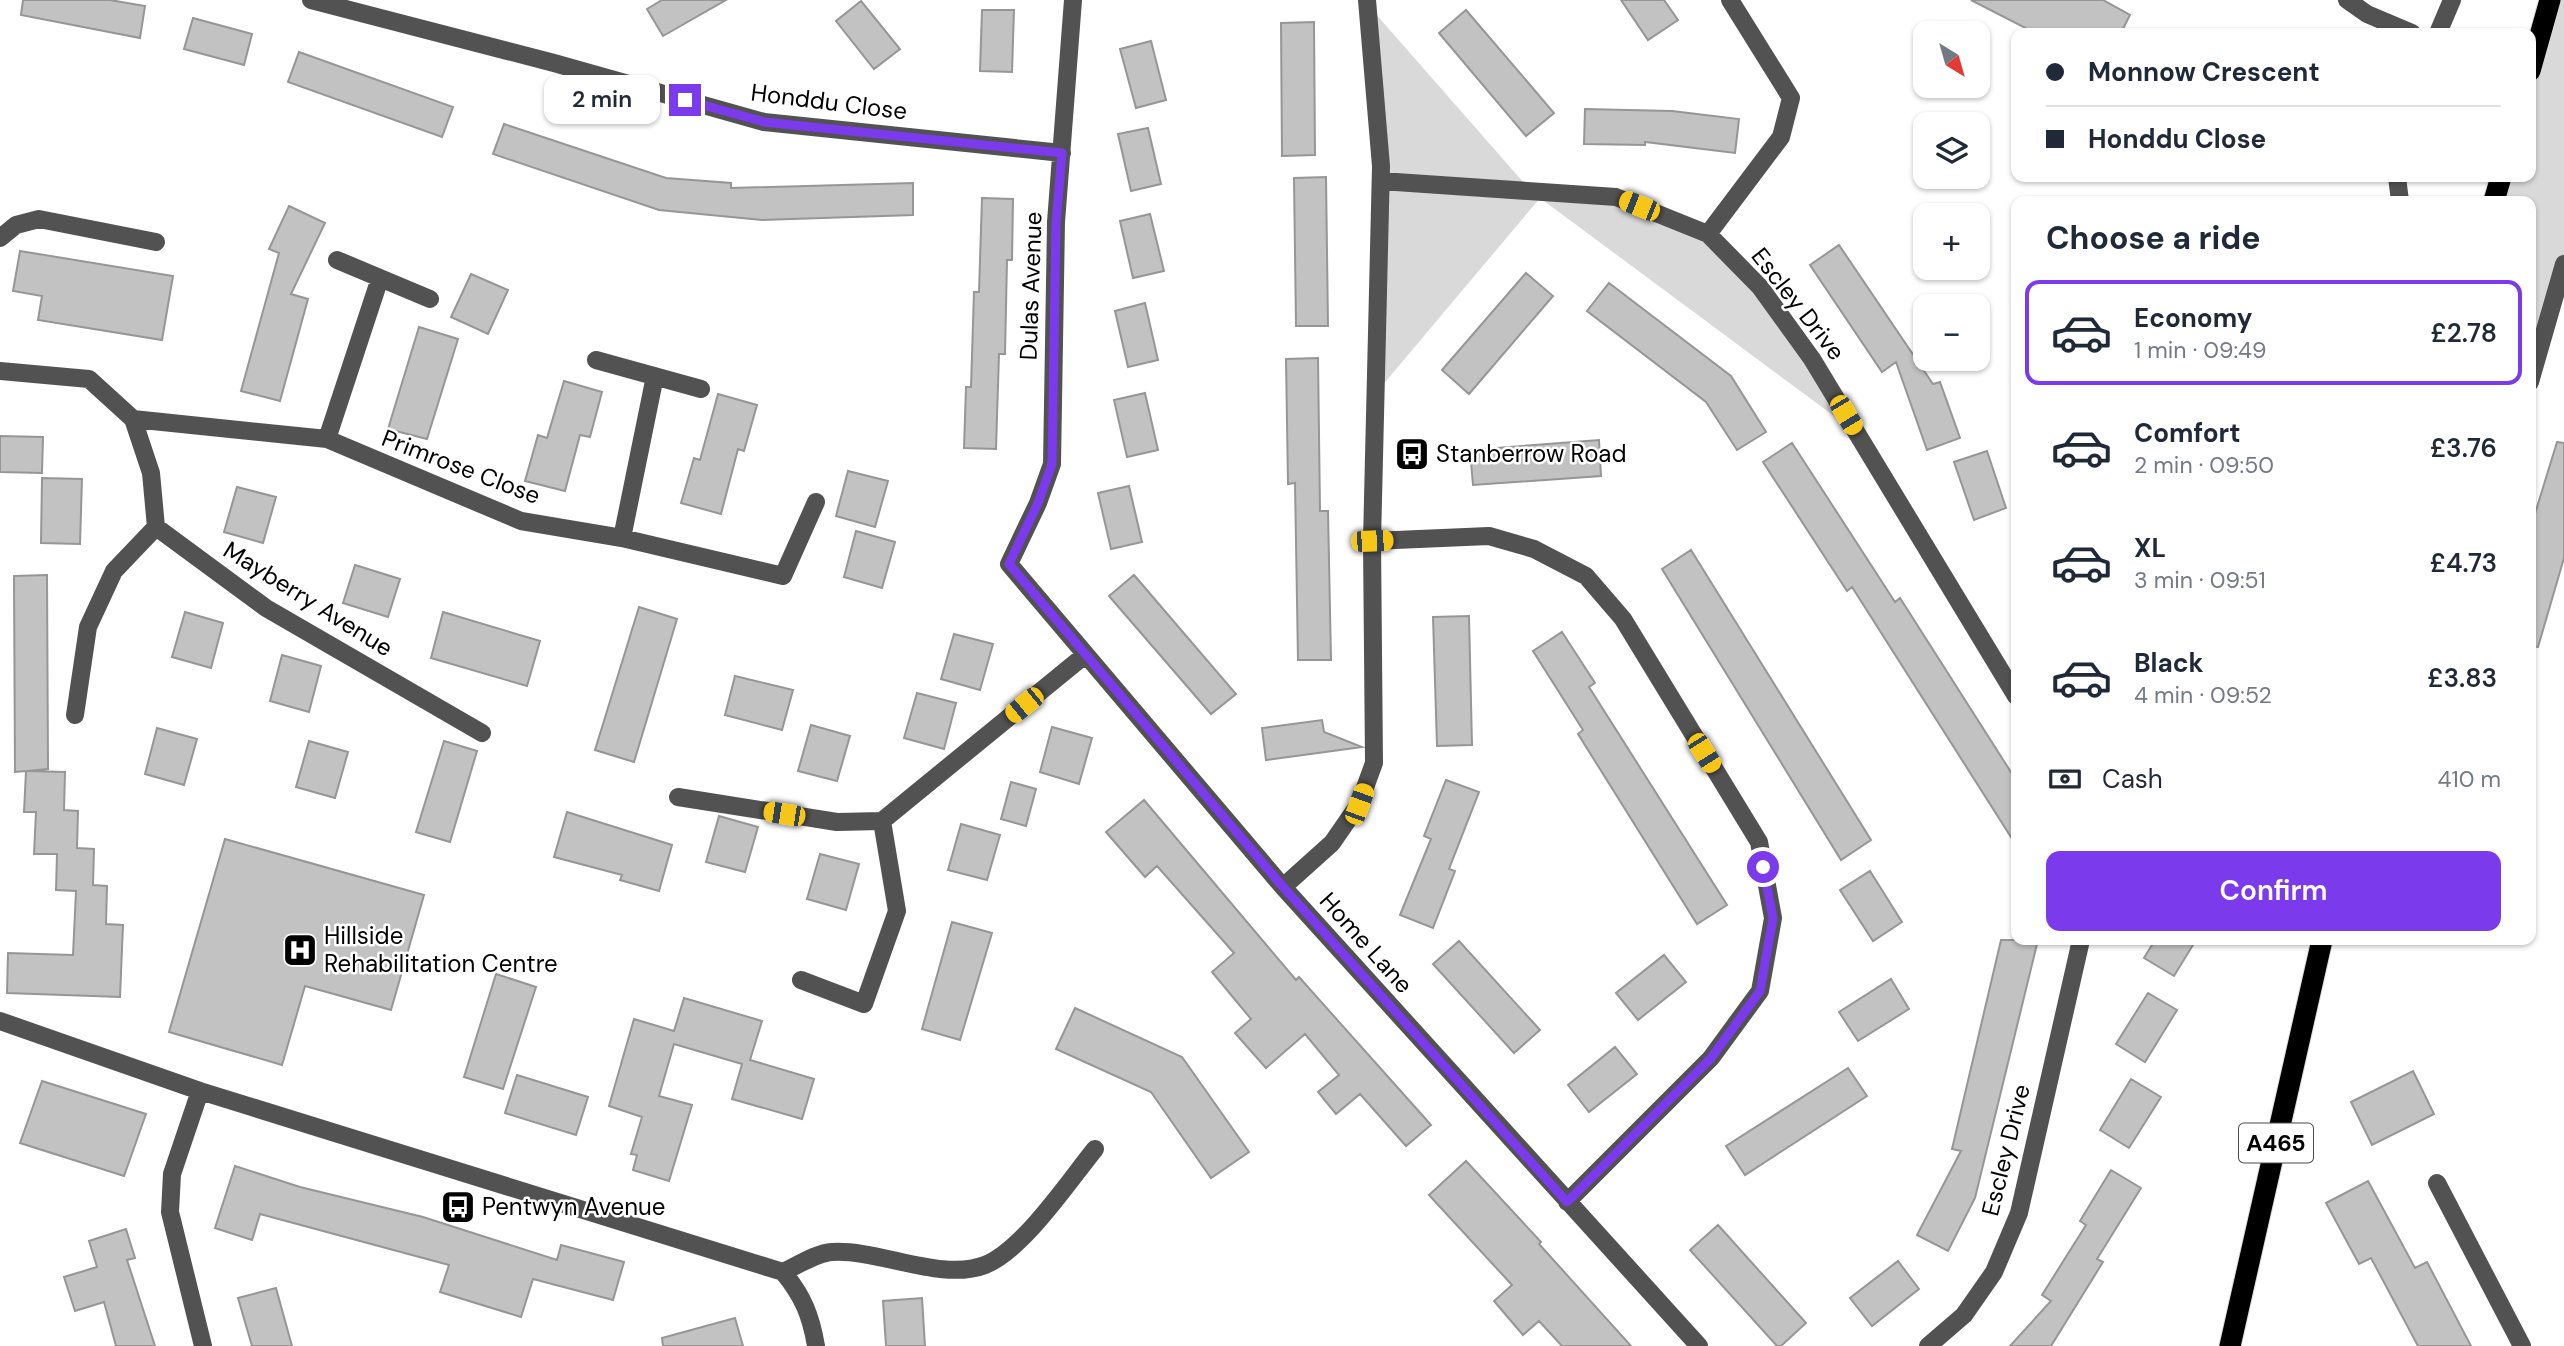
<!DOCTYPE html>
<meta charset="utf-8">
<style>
:root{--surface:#fff;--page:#f2f2f3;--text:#1f2937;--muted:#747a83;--line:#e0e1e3;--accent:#7c3aed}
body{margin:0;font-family:"DM Sans",sans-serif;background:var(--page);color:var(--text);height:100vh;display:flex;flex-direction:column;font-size:26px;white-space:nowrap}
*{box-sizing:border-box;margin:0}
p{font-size:23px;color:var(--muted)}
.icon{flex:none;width:38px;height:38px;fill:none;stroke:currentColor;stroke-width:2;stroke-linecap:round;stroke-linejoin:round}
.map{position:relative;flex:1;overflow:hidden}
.sheet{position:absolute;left:2011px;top:196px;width:525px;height:749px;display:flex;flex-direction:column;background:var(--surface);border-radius:14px;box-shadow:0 2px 5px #0004}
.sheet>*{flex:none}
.banner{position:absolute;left:2011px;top:28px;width:525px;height:154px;border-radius:14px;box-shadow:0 2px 5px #0004;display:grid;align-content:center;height:154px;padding:0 35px;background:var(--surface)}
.needle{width:46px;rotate:143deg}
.tools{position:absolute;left:1913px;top:21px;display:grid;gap:14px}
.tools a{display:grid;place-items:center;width:77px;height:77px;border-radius:14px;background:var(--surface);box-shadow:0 2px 5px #0004;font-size:35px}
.end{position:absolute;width:32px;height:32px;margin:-16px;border:9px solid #7c3aed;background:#fff;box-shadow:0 0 0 4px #fff}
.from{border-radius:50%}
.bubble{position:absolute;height:49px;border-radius:14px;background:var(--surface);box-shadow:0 2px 5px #0004;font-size:23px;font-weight:600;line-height:49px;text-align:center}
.car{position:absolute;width:21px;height:42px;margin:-21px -10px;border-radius:9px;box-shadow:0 0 5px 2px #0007;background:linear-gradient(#f5c518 24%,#345 0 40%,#f5c518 0 76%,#345 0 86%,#f5c518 0)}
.banner b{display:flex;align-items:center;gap:24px;height:66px;font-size:26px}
.banner b+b{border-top:2px solid var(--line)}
.banner i{width:18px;height:18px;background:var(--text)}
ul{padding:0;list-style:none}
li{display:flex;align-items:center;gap:21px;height:105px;margin:0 14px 10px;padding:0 21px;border:4px solid transparent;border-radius:14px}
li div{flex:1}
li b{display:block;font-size:26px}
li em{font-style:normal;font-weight:600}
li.selected{border-color:var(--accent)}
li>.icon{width:63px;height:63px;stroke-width:1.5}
h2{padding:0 35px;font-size:32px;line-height:84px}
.pay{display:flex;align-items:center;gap:18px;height:77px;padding:0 35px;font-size:26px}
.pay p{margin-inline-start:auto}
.cta{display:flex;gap:14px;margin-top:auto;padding:14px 35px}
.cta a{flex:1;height:80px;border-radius:14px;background:var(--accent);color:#fff;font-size:28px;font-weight:600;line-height:80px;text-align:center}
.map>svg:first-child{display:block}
.green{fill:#d9d9d9}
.building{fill:#c2c2c2;stroke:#969696;stroke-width:2}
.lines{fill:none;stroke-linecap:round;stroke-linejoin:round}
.highway-casing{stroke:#dbdbdb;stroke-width:23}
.minor{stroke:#525252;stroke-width:18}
.highway{stroke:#000;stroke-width:21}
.route{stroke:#7c3aed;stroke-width:9}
.labels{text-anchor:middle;stroke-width:5;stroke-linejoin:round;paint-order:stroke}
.shield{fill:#fff;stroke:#4c4c4c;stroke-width:2}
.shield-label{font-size:23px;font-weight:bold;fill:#000}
.street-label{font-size:24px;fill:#000;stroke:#fff}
.poi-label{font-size:24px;fill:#000;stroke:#fff;text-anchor:start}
</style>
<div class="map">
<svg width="2564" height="1346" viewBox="0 0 2564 1346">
<rect width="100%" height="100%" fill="#fff"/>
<!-- green -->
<path class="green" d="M 2550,0 L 2564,0 L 2564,264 L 2531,382 L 2530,201 L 2494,201 L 2501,177 L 2530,177 L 2531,71 Z
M 1367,4 L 1531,191 L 1616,197 L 1708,234 L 1760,288 L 1857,433 L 1540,198 L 1376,393 L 1381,166 Z"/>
<!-- building -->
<path class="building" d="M 23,0 L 110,0 L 145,6 L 140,38 L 21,15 Z
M 662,0 L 726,0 L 663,36 L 647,9 Z
M 1621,0 L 1664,0 L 1678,20 L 1648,40 Z
M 1971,0 L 2103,0 L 2130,15 L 2121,33 L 2035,33 Z
M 861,1 L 900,49 L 874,69 L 836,21 Z
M 982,10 L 1014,10 L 1012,72 L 980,71 Z
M 1466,10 L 1554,113 L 1526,136 L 1439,33 Z
M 193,18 L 252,34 L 244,65 L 184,49 Z
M 1314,22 L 1315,155 L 1282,156 L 1281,23 Z
M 1151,41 L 1166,100 L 1136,108 L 1120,49 Z
M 299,52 L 453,107 L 442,137 L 288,82 Z
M 1585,109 L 1672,111 L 1739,119 L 1735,153 L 1645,142 L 1645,145 L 1584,144 Z
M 504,124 L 666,178 L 731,183 L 731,188 L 913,183 L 913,215 L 762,220 L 659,210 L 493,154 Z
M 1148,128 L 1161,184 L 1131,191 L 1118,134 Z
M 1326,177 L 1328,326 L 1296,326 L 1294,178 Z
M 982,198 L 1013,199 L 1012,260 L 1007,260 L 1005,354 L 999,354 L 996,449 L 964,448 L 966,387 L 971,387 L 974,292 L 979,292 Z
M 289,206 L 325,223 L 291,294 L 308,299 L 280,401 L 241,391 L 279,253 L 269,249 Z
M 1150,214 L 1164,271 L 1133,278 L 1120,221 Z
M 1839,245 L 1933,384 L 1940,382 L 1960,438 L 1927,450 L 1896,362 L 1882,372 L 1810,265 Z
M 20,251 L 173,276 L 162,340 L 38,320 L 42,296 L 13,291 Z
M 1526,273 L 1553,296 L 1469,394 L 1442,370 Z
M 471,274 L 508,290 L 488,334 L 451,317 Z
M 1609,283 L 1731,376 L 1766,432 L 1737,450 L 1706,402 L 1587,311 Z
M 1145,303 L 1158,360 L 1128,367 L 1115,311 Z
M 419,327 L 458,339 L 427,439 L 388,429 Z
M 1318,358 L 1320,511 L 1328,511 L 1331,660 L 1298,660 L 1295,483 L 1288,484 L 1286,359 Z
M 564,381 L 602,392 L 590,437 L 580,435 L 565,491 L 525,481 L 538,435 L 547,438 Z
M 1145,393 L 1158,450 L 1127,457 L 1114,400 Z
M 718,394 L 757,405 L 744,451 L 738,449 L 721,514 L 681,503 L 694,458 L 700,460 Z
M 0,436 L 43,437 L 42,473 L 0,472 Z
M 1599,440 L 1601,476 L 1473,485 L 1470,450 Z
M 2557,442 L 2564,443 L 2564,558 L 2538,647 L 2530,646 L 2530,530 Z
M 1792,443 L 1895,602 L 1900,598 L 2016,780 L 2016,845 L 1852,587 L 1847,591 L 1763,462 Z
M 1987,451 L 2006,508 L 1974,520 L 1954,462 Z
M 848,471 L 888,481 L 875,527 L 836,516 Z
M 42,478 L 82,479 L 80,544 L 41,543 Z
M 1129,486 L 1142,542 L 1111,549 L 1098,493 Z
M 237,487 L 276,497 L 263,543 L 224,532 Z
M 856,531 L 895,542 L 882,588 L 844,577 Z
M 1691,550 L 1871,840 L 1841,860 L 1662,569 Z
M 355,565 L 400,579 L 388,617 L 343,603 Z
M 47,575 L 48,769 L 27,771 L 65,772 L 64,810 L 78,811 L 77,848 L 94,849 L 93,885 L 107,886 L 106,924 L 123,925 L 120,997 L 7,993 L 8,953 L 73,955 L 76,891 L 56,890 L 57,854 L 34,854 L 36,812 L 24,812 L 26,771 L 15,772 L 14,576 Z
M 1134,575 L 1236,694 L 1211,714 L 1109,596 Z
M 639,607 L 677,619 L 634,762 L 595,750 Z
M 185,612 L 223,623 L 211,668 L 172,657 Z
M 443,612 L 540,641 L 527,686 L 431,658 Z
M 1469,616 L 1472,745 L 1437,746 L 1433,617 Z
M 1562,632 L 1595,683 L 1589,687 L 1727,905 L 1697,924 L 1578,734 L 1583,730 L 1533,651 Z
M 954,634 L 993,644 L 980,690 L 941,679 Z
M 282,655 L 321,666 L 309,712 L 270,701 Z
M 735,676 L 793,690 L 782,730 L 725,715 Z
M 917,693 L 956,703 L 944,749 L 904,738 Z
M 1322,720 L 1324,732 L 1362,747 L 1266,760 L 1262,728 Z
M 811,725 L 850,736 L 837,781 L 798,771 Z
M 1052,727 L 1092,738 L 1079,784 L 1040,772 Z
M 157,728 L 197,739 L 184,785 L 145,774 Z
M 309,741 L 348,752 L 335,798 L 296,787 Z
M 444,741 L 477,751 L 450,842 L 416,832 Z
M 1446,780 L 1479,792 L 1449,869 L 1455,871 L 1433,928 L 1400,915 L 1431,839 L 1424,836 Z
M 1011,782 L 1036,789 L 1026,826 L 1001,819 Z
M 1144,800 L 1296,980 L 1299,977 L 1431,1125 L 1406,1146 L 1360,1094 L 1336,1114 L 1318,1092 L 1339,1075 L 1305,1034 L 1266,1068 L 1235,1033 L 1251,1019 L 1212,972 L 1234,953 L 1157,866 L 1145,877 L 1106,832 Z
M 567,812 L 672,845 L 659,891 L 620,880 L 622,875 L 554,857 Z
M 719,816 L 758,827 L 745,872 L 706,862 Z
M 961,824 L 1000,835 L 987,880 L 948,870 Z
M 225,839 L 424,895 L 391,1010 L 305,986 L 282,1065 L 169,1032 Z
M 820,854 L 859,864 L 846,910 L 807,899 Z
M 1870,871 L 1902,922 L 1873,941 L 1840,890 Z
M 952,922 L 992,933 L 960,1040 L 922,1029 Z
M 2001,940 L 2038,940 L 1975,1198 L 1948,1251 L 1917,1235 L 1961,1151 L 1952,1149 Z
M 2155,940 L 2196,940 L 2174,976 L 2144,958 Z
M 1459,941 L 1540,1030 L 1514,1053 L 1433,964 Z
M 1664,955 L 1686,982 L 1638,1020 L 1616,993 Z
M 496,974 L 536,987 L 503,1089 L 464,1077 Z
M 1891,979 L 1909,1009 L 1858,1041 L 1839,1012 Z
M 2148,993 L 2177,1010 L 2145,1062 L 2116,1044 Z
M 684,998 L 762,1021 L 750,1060 L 814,1079 L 802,1119 L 732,1099 L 742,1064 L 674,1044 L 659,1096 L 692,1105 L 669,1181 L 633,1170 L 637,1155 L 631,1154 L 642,1117 L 609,1106 L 634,1019 L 674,1031 Z
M 1075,1008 L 1182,1057 L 1249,1152 L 1211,1178 L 1151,1092 L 1056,1049 Z
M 1615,1047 L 1637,1074 L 1589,1112 L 1568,1085 Z
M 1848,1068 L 1867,1096 L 1745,1175 L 1726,1146 Z
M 2413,1071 L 2434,1114 L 2372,1145 L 2351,1102 Z
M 517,1075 L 588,1097 L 576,1135 L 505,1113 Z
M 2131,1079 L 2161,1097 L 2129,1148 L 2100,1130 Z
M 42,1081 L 146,1114 L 124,1176 L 20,1143 Z
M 1466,1161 L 1541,1242 L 1539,1244 L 1631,1346 L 1562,1346 L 1539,1321 L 1523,1335 L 1494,1301 L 1512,1285 L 1429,1195 Z
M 235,1166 L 300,1187 L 423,1217 L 557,1260 L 561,1245 L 624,1262 L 613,1300 L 533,1279 L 521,1317 L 440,1292 L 449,1265 L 260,1214 L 252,1240 L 215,1228 Z
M 2111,1170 L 2141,1188 L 2097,1259 L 2103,1262 L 2051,1346 L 2010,1346 L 2051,1301 L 2042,1295 L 2086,1225 L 2080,1221 Z
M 2368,1181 L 2415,1268 L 2427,1262 L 2471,1346 L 2418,1346 L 2371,1258 L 2359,1264 L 2326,1203 Z
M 1718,1225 L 1806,1323 L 1781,1346 L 1777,1346 L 1690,1250 Z
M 126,1229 L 135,1258 L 127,1260 L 155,1346 L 116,1346 L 104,1302 L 75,1311 L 64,1277 L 97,1267 L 89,1241 Z
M 1898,1261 L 1919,1289 L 1872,1326 L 1850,1298 Z
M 276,1288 L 292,1346 L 252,1346 L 238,1298 Z
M 922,1298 L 925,1346 L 886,1346 L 883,1301 Z
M 735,1318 L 743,1346 L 663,1346 L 662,1338 Z"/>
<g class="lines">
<!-- highway casing -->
<g class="highway-casing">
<path id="highway" d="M 2530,71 L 2550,0
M 2494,201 L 2501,177
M 2230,1346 L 2322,940"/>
</g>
<!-- minor -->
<path class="minor" d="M 311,0 L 554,63 L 764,122 L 1062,153
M 1073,0 L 1056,222 L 1052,464 L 1038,503 L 1009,564 L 1283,887 L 1699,1346
M 2347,0 L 2367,14 L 2412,33
M 2438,33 L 2452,0
M 2397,177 L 2400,201
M 1381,181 L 1616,197 L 1708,234 L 1760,287 L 1812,359 L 2016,696
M 1708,234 L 1781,137 L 1791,98 L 1730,0
M 0,238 L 16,225 L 39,219 L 156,242
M 337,260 L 430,299
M 596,360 L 701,389
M 0,371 L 89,379 L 133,419 L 151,473 L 156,527 L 266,608 L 482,733
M 2530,382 L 2564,264
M 133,419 L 327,439 L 521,521 L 622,538 L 783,576 L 816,502
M 327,439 L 380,278
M 622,538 L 655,376
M 1372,541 L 1489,536 L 1534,549 L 1586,576 L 1623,619 L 1759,842 L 1773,918 L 1760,991 L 1711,1058 L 1567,1202
M 75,715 L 88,627 L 114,571 L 156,527
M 678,797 L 837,822 L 882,821 L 1085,655
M 1283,887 L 1332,843 L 1359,804 L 1374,763 L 1372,541 L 1381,166 L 1367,0
M 801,980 L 864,1004 L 897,911 L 882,821
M 0,1021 L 200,1091 L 783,1272
M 200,1091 L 172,1174 L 170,1212 L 203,1346
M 2437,1183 L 2522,1346
M 783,1272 C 797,1266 816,1253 832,1252 C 879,1249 941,1282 985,1265 C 1023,1250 1069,1181 1095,1149
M 783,1272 C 803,1296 811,1316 816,1346
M 1928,1346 L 1964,1315 L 1994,1272 L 2019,1213 L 2081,940"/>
<!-- highway -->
<use href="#highway" class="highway"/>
</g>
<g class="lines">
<!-- route -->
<path class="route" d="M 685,100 L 764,122 L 1062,153 L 1056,222 L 1052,464 L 1038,503 L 1009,564 L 1283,887 L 1567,1202 L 1711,1058 L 1760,991 L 1773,918 L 1763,867"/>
</g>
<!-- icons -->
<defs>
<g id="bus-square" transform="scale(1.75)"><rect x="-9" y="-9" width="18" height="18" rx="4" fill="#000" stroke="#fff"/><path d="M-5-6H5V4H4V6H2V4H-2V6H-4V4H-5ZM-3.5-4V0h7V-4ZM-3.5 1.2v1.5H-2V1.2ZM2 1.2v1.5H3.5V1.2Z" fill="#fff"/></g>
<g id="hospital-square" transform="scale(1.75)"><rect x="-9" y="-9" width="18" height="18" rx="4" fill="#000" stroke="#fff"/><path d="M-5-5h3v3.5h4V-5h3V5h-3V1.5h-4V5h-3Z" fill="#fff"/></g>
</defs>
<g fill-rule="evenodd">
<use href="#bus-square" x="1412" y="454"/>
<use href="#hospital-square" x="300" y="950"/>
<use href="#bus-square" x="458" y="1207"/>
</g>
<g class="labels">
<!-- shield labels -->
<rect class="shield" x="2239" y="1123.5" width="74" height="39" rx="5"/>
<g class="shield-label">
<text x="2276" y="1151">A465</text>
</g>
<!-- street labels -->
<g class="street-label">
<text transform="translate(829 102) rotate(7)" y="8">Honddu Close</text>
<text transform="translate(1031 286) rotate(-88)" y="8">Dulas Avenue</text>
<text transform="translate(1798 304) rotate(52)" y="8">Escley Drive</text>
<text transform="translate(461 467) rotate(21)" y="8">Primrose Close</text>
<text transform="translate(308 599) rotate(32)" y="8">Mayberry Avenue</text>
<text transform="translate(1366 943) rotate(48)" y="8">Home Lane</text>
<text transform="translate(2006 1150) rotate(-76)" y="8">Escley Drive</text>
</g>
<!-- poi labels -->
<g class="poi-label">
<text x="1436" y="462">Stanberrow Road</text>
<text x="324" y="944">Hillside<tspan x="324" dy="28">Rehabilitation Centre</tspan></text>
<text x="482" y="1215">Pentwyn Avenue</text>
</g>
</g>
</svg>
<div class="tools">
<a><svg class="needle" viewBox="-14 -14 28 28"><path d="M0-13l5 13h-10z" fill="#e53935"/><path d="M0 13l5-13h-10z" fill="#747a83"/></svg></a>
<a><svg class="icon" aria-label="layers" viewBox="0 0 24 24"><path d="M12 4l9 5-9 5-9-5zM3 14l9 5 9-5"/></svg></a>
<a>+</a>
<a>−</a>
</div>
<i class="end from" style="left:1763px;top:867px"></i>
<i class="end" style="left:685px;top:100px"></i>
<div class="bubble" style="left:544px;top:75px;width:116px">2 min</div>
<i class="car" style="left:1639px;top:206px;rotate:292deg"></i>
<i class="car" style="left:1846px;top:415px;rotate:149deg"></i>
<i class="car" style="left:1372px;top:541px;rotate:88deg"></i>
<i class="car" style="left:1024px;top:705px;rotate:231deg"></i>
<i class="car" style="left:1704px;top:753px;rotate:148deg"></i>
<i class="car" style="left:1359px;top:804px;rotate:20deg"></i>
<i class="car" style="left:784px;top:814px;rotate:279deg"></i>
<div class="banner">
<b><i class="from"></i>Monnow Crescent</b>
<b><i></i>Honddu Close</b>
</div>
<section class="sheet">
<h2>Choose a ride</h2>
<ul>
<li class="selected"><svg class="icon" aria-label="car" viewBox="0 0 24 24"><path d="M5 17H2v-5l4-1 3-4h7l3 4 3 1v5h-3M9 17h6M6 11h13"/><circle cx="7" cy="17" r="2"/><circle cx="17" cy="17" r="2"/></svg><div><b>Economy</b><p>1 min · 09:49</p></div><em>£2.78</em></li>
<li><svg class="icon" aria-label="car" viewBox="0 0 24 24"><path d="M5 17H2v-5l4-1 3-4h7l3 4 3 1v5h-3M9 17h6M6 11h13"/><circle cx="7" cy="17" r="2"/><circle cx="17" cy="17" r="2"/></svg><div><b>Comfort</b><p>2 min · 09:50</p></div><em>£3.76</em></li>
<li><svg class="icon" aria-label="car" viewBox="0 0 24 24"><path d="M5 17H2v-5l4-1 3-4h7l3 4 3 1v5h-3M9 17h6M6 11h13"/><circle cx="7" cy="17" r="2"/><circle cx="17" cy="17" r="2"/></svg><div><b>XL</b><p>3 min · 09:51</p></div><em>£4.73</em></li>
<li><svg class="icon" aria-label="car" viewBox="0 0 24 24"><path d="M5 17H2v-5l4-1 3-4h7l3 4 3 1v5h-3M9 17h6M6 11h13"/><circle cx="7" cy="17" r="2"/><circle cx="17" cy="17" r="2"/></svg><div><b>Black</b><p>4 min · 09:52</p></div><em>£3.83</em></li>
</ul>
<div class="pay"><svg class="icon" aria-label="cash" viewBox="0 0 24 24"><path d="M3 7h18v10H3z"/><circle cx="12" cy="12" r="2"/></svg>Cash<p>410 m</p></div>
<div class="cta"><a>Confirm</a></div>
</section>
</div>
